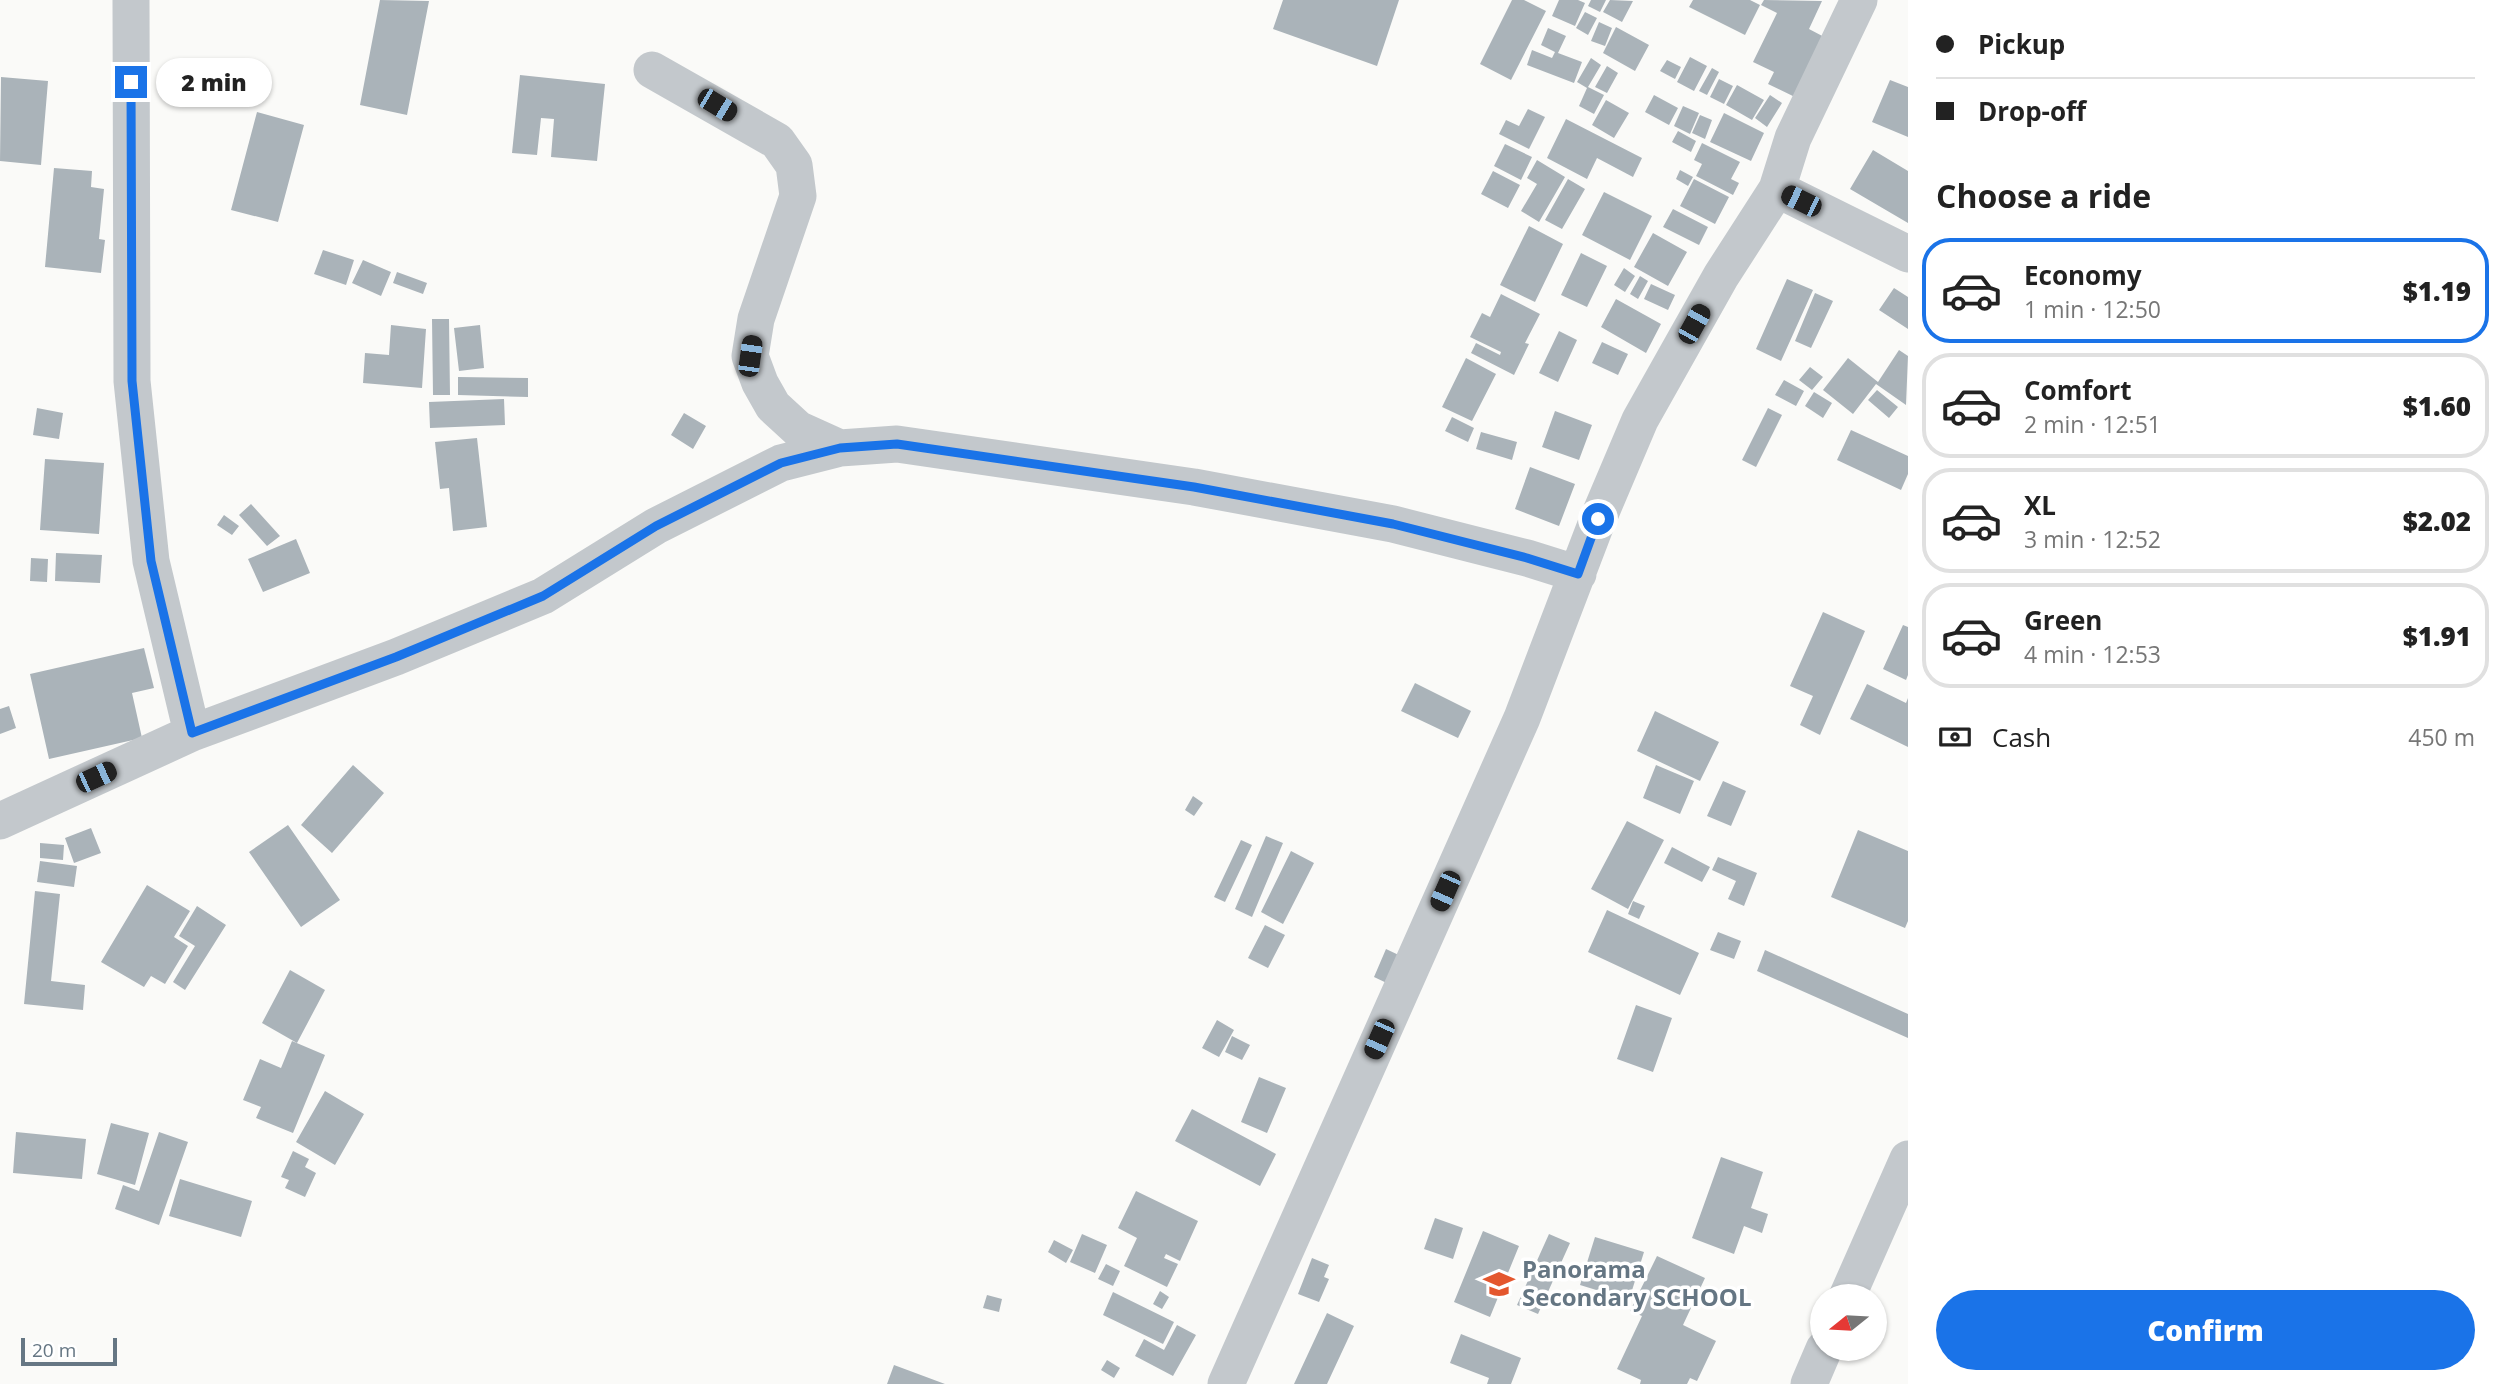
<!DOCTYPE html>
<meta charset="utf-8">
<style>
:root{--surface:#fff;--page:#f2f2f2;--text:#222;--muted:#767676;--line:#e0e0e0;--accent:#1a73e8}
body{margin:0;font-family:"Open Sans",sans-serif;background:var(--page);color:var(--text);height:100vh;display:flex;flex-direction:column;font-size:26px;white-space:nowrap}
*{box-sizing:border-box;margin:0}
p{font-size:23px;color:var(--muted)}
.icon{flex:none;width:38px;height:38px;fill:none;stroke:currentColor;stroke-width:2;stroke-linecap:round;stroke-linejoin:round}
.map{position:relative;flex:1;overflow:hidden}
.panel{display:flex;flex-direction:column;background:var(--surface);width:595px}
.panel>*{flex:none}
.hud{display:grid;align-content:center;height:154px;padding:0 28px;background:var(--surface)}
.needle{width:46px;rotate:252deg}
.buttons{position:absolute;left:1810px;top:1284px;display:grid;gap:14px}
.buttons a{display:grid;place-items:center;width:77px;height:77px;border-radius:50%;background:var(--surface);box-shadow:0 2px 5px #0004;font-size:35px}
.scale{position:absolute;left:21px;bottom:18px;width:96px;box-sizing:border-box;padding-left:7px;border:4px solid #657683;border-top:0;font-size:19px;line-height:24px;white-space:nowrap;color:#657683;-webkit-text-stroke:5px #fff;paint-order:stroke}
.end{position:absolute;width:32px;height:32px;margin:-16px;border:9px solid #1a73e8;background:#fff;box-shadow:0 0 0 4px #fff}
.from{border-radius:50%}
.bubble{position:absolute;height:49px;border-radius:24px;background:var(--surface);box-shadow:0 2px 5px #0004;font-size:23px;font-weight:800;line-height:49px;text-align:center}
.car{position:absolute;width:21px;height:42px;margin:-21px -10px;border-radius:9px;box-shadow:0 0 5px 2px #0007;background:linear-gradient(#222 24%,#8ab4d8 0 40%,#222 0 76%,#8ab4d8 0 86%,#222 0)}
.hud b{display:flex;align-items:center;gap:24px;height:66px;font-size:26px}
.hud b+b{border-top:2px solid var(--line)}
.hud i{width:18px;height:18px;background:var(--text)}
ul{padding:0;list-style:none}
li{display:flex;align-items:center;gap:21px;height:105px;margin:0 14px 10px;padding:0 14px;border:4px solid var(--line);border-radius:28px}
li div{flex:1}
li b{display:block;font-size:26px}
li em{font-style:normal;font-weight:800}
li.on{border-color:var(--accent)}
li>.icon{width:63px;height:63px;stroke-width:1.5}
h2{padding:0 28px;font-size:32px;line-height:84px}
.pay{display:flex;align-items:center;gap:18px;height:77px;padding:0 28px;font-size:26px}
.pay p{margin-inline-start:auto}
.cta{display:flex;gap:14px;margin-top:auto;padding:14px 28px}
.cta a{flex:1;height:80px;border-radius:42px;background:var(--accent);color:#fff;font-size:28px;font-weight:800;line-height:80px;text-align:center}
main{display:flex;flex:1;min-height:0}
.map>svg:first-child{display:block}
.building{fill:#aab3b9}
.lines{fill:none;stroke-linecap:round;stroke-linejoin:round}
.minor{stroke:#c3c8cc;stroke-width:37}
.route{stroke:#1a73e8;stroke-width:9}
.labels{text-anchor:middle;stroke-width:7;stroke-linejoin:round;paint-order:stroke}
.poi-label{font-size:24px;font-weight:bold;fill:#657683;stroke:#fff;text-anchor:start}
</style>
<main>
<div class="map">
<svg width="1908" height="1384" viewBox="0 0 1908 1384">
<rect width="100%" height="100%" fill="#fafaf8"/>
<!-- building -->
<path class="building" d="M 380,0 L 429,1 L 407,115 L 360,105 Z
M 1283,0 L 1399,0 L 1377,66 L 1273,29 Z
M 1512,0 L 1524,0 L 1546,11 L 1511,80 L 1480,64 Z
M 1559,0 L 1578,0 L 1585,3 L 1575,26 L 1552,16 Z
M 1591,0 L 1606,0 L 1600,12 L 1588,6 Z
M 1610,0 L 1633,1 L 1622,22 L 1603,12 Z
M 1693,0 L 1750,0 L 1760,5 L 1745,35 L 1689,7 Z
M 1764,0 L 1822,1 L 1809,29 L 1828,39 L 1799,99 L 1768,84 L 1774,72 L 1753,62 L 1777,13 L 1761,5 Z
M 1585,12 L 1597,18 L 1588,35 L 1576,28 Z
M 1599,22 L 1612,28 L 1605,46 L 1591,41 Z
M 1616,27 L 1649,45 L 1635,71 L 1603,53 Z
M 1548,28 L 1566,36 L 1558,53 L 1582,62 L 1574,83 L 1527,65 L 1532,50 L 1552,58 L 1555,52 L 1541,45 Z
M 1690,57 L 1707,66 L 1694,91 L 1677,82 Z
M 1591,58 L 1601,65 L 1588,87 L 1604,95 L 1594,114 L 1579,106 L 1587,88 L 1577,82 Z
M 1667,60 L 1681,67 L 1675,79 L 1660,71 Z
M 1607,66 L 1618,73 L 1607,93 L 1595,87 Z
M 1712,68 L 1719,72 L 1707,95 L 1699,91 Z
M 520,75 L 605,84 L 597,161 L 551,157 L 554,119 L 541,118 L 537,155 L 512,153 Z
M 1,77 L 48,81 L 41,165 L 0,161 Z
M 1719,79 L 1733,86 L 1724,104 L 1710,97 Z
M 1890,80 L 1908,87 L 1908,137 L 1872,122 Z
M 1737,85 L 1764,100 L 1752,120 L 1726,105 Z
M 1654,95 L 1678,108 L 1669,125 L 1645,112 Z
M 1770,95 L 1782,103 L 1767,127 L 1755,118 Z
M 1606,100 L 1629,113 L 1614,138 L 1592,125 Z
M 1683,106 L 1699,113 L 1690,134 L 1674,126 Z
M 1528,109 L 1545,117 L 1529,149 L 1499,134 L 1506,120 L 1519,126 Z
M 257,112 L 304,125 L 278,222 L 231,210 Z
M 1724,113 L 1764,133 L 1751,161 L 1710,142 Z
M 1700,115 L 1712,120 L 1705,139 L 1692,133 Z
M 1566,119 L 1642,158 L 1633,177 L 1597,158 L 1587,179 L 1547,158 Z
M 1678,131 L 1696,141 L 1691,152 L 1672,142 Z
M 1702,143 L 1740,162 L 1731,179 L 1739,183 L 1733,195 L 1696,176 L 1702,164 L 1694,160 Z
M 1505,144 L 1532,157 L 1521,180 L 1494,166 Z
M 1873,150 L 1908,171 L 1908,223 L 1850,189 Z
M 1537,160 L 1565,177 L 1539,222 L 1521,211 L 1537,184 L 1527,178 Z
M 54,168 L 92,171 L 91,187 L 104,189 L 99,239 L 105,240 L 101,273 L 45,267 Z
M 1680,170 L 1693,177 L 1688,186 L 1676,179 Z
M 1493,171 L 1520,185 L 1508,208 L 1481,194 Z
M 1568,179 L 1585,189 L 1562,229 L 1545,220 Z
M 1694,179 L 1729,197 L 1715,224 L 1680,206 Z
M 1604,192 L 1652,216 L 1630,260 L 1582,235 Z
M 1673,209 L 1708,227 L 1699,245 L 1663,227 Z
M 1529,226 L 1563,244 L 1535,302 L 1500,285 Z
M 1653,233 L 1687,252 L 1668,286 L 1634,267 Z
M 323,250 L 354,260 L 346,285 L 314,274 Z
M 1581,253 L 1607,266 L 1587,307 L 1561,295 Z
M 363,260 L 391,272 L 381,296 L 352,283 Z
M 1624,268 L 1635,276 L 1625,292 L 1614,285 Z
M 397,272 L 427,283 L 423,294 L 393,283 Z
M 1640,276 L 1648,281 L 1638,299 L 1630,294 Z
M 1787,279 L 1813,290 L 1781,361 L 1756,349 Z
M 1651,284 L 1675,295 L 1668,310 L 1644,299 Z
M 1894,288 L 1908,297 L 1908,329 L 1879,310 Z
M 1815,293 L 1833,301 L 1811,348 L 1795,341 Z
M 1501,294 L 1540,314 L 1525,343 L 1529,344 L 1514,375 L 1471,353 L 1476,343 L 1500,355 L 1501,352 L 1470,337 L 1482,313 L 1490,317 Z
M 1616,299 L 1661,324 L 1646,353 L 1601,327 Z
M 432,319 L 449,319 L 450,395 L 433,395 Z
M 391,325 L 426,329 L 422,388 L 363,383 L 365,353 L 389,355 Z
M 480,325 L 484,368 L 459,371 L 454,328 Z
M 1559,331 L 1577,340 L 1558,382 L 1539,373 Z
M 1602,342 L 1628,354 L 1618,375 L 1592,363 Z
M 1899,350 L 1908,356 L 1906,405 L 1876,384 L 1853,414 L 1823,390 L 1848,358 L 1878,382 Z
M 1466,358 L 1496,374 L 1472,421 L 1442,407 Z
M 1810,367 L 1823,377 L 1812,390 L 1799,380 Z
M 458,377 L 528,378 L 528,397 L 458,395 Z
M 1784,380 L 1804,391 L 1796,406 L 1775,395 Z
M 1877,390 L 1898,407 L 1889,418 L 1868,400 Z
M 1814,392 L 1832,403 L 1823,418 L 1805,406 Z
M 504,399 L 505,425 L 430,428 L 429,402 Z
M 37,408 L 63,413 L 59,439 L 33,435 Z
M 1768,408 L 1782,415 L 1756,467 L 1742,460 Z
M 1555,411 L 1592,425 L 1579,460 L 1542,447 Z
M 684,413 L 706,426 L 693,449 L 671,435 Z
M 1452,417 L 1474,428 L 1468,442 L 1445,431 Z
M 1851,430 L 1908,456 L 1908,474 L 1901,490 L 1837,460 Z
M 1481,432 L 1517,442 L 1512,460 L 1476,449 Z
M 477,438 L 487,527 L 453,531 L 449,488 L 440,489 L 435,442 Z
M 45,459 L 104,463 L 99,534 L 40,530 Z
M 1530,467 L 1575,484 L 1559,526 L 1515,509 Z
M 251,504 L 280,536 L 267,546 L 239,515 Z
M 224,515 L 239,526 L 232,535 L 217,525 Z
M 296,539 L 310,573 L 263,592 L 248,559 Z
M 56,553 L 102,555 L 100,583 L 55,581 Z
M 31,558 L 48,559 L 47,582 L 30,581 Z
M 1823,612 L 1865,631 L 1820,735 L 1800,725 L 1813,696 L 1790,686 Z
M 1903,625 L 1908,627 L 1908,675 L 1906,680 L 1883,669 Z
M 144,648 L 154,688 L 132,693 L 142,738 L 49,759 L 30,674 Z
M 1415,683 L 1471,711 L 1458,738 L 1401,711 Z
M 1867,684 L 1906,703 L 1908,698 L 1908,747 L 1850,719 Z
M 9,706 L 16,728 L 0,734 L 0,709 Z
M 1655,711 L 1719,742 L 1700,781 L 1637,751 Z
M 353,765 L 384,793 L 332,853 L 301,825 Z
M 1656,765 L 1694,781 L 1680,814 L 1643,798 Z
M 1723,781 L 1746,791 L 1731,826 L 1707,816 Z
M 1193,796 L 1203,803 L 1194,816 L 1185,810 Z
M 1627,821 L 1664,840 L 1628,909 L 1591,889 Z
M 288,825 L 340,900 L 301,927 L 249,852 Z
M 91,828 L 101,853 L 74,863 L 65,838 Z
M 1858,830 L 1908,851 L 1908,921 L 1905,928 L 1831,897 Z
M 1266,836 L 1283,843 L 1252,917 L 1235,909 Z
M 1241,840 L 1252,845 L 1225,902 L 1214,897 Z
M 40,843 L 64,845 L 63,860 L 40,858 Z
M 1672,847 L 1710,867 L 1702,882 L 1664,863 Z
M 1291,851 L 1314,863 L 1283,924 L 1261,912 Z
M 1718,857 L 1757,873 L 1744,906 L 1728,899 L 1736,881 L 1712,870 Z
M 40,861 L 77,866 L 74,887 L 37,882 Z
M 147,885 L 190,911 L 174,937 L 188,946 L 165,984 L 151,976 L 144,987 L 101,962 Z
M 35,891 L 60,894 L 51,981 L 85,985 L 83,1010 L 24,1004 Z
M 1633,901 L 1645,906 L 1639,919 L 1628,914 Z
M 197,906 L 226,925 L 185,990 L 173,982 L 195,946 L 179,936 Z
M 1607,910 L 1699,953 L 1680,995 L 1588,952 Z
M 1265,925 L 1285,935 L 1268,968 L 1248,958 Z
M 1718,932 L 1741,941 L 1734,959 L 1710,950 Z
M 1386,949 L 1405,958 L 1393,986 L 1374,977 Z
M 1765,950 L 1908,1014 L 1908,1038 L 1757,971 Z
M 290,970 L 325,990 L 297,1043 L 262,1023 Z
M 1636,1005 L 1672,1018 L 1653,1072 L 1617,1059 Z
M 1217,1020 L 1234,1030 L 1219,1057 L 1202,1048 Z
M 1232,1036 L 1250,1045 L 1242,1060 L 1225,1052 Z
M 292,1041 L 325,1055 L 293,1133 L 256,1118 L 261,1107 L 243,1100 L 260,1059 L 281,1068 Z
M 1259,1077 L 1286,1088 L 1267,1133 L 1241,1122 Z
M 325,1091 L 364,1114 L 335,1165 L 296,1142 Z
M 1192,1109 L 1276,1154 L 1260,1186 L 1175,1141 Z
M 111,1123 L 149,1133 L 135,1185 L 97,1174 Z
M 16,1132 L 86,1139 L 82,1179 L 13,1173 Z
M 159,1132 L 188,1142 L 159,1225 L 115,1209 L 123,1185 L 139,1191 Z
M 293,1151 L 309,1159 L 305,1167 L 316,1173 L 305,1197 L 285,1188 L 289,1180 L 281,1177 Z
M 1721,1157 L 1763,1172 L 1751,1208 L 1768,1214 L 1762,1233 L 1744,1226 L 1734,1254 L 1692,1238 Z
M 180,1179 L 252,1201 L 241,1237 L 169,1216 Z
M 1136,1191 L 1198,1221 L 1180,1261 L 1166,1254 L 1164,1258 L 1178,1264 L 1167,1287 L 1124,1266 L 1137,1238 L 1118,1228 Z
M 1435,1218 L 1463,1228 L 1453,1259 L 1424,1249 Z
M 1483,1231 L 1519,1246 L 1490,1317 L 1454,1302 Z
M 1082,1234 L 1107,1245 L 1095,1273 L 1070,1262 Z
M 1549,1234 L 1570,1243 L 1538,1314 L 1517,1305 Z
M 1595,1237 L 1644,1252 L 1629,1300 L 1580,1285 Z
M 1054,1240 L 1073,1250 L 1066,1263 L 1048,1252 Z
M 1657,1256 L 1705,1278 L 1683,1325 L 1716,1341 L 1697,1381 L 1690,1378 L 1687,1384 L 1640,1384 L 1641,1380 L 1617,1369 L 1642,1316 L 1630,1311 Z
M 1312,1258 L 1329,1265 L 1324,1277 L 1329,1279 L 1319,1302 L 1298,1294 Z
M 1106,1264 L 1120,1271 L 1113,1286 L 1098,1279 Z
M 1160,1291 L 1169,1297 L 1162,1309 L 1153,1304 Z
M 1113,1292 L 1174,1322 L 1163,1344 L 1103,1315 Z
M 987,1295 L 1002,1299 L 999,1312 L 983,1308 Z
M 1327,1313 L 1354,1326 L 1327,1384 L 1294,1384 Z
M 1177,1325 L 1196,1335 L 1173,1376 L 1135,1356 L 1144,1339 L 1164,1350 Z
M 1461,1334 L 1521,1358 L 1511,1384 L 1487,1384 L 1489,1378 L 1450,1363 Z
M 1107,1360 L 1120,1368 L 1114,1378 L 1101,1370 Z
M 894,1365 L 945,1384 L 887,1384 Z"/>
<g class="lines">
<!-- minor -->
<path class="minor" d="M 131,0 L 132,381 L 151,561 L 192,733
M 652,70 L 777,141 L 794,165 L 798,196 L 756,319 L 750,356 L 760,383 L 773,406 L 798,429 L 840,448
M 1777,189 L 1793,138 L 1859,0
M 0,821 L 192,733 L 396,657 L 543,596 L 656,526 L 781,463 L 840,448 L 897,444 L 1194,487 L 1393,524 L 1527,558 L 1578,574
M 1847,1297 L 1908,1159
M 1226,1384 L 1522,718 L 1598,519 L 1640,420 L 1721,276 L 1777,189 L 1908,254
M 1809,1384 L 1824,1349"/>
</g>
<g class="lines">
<!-- route -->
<path class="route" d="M 131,82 L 132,381 L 151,561 L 192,733 L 396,657 L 543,596 L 656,526 L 781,463 L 840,448 L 897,444 L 1194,487 L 1393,524 L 1527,558 L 1578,574 L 1598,519"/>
</g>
<!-- icons -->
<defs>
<g id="school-bare" transform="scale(2.415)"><path d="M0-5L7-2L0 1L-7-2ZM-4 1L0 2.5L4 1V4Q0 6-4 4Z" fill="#e4572e" stroke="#fff" stroke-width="2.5" paint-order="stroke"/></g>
</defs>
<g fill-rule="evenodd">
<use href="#school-bare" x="1499" y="1284"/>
</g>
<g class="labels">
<!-- poi labels -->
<g class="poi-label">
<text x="1522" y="1278">Panorama<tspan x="1522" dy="28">Secondary SCHOOL</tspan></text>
</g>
</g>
</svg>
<div class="buttons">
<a><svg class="needle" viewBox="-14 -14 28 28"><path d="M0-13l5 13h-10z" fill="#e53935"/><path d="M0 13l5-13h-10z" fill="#767676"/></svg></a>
</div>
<div class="scale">20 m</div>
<i class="end from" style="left:1598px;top:519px"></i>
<i class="end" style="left:131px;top:82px"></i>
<div class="bubble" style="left:156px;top:58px;width:116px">2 min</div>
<i class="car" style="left:717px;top:105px;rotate:121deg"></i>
<i class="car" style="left:1801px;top:201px;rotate:296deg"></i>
<i class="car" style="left:1694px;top:324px;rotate:29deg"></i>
<i class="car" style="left:750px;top:356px;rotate:8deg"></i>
<i class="car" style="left:96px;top:777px;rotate:65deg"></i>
<i class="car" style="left:1445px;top:891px;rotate:204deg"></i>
<i class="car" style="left:1379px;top:1039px;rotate:204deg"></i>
</div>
<section class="panel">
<div class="hud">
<b><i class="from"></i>Pickup</b>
<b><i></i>Drop-off</b>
</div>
<h2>Choose a ride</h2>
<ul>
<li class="on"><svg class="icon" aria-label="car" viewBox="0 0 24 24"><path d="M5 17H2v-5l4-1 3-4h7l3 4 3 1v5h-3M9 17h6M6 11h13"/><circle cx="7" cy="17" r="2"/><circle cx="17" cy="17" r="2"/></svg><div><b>Economy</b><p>1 min · 12:50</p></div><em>$1.19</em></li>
<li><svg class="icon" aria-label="car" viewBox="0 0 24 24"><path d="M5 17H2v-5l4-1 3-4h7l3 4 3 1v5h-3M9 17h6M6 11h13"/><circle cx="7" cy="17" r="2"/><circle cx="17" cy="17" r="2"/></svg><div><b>Comfort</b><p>2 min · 12:51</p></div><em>$1.60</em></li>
<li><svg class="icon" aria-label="car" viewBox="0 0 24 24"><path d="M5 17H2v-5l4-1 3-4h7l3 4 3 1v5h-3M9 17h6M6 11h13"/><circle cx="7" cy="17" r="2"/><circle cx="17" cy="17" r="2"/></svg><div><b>XL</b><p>3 min · 12:52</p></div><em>$2.02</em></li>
<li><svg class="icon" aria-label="car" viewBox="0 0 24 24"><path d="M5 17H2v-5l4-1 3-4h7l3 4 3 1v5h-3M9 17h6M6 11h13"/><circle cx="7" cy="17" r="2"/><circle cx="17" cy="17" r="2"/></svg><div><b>Green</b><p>4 min · 12:53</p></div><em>$1.91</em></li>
</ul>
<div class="pay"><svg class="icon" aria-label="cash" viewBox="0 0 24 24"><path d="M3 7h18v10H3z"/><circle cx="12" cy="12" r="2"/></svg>Cash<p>450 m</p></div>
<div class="cta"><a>Confirm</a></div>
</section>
</main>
